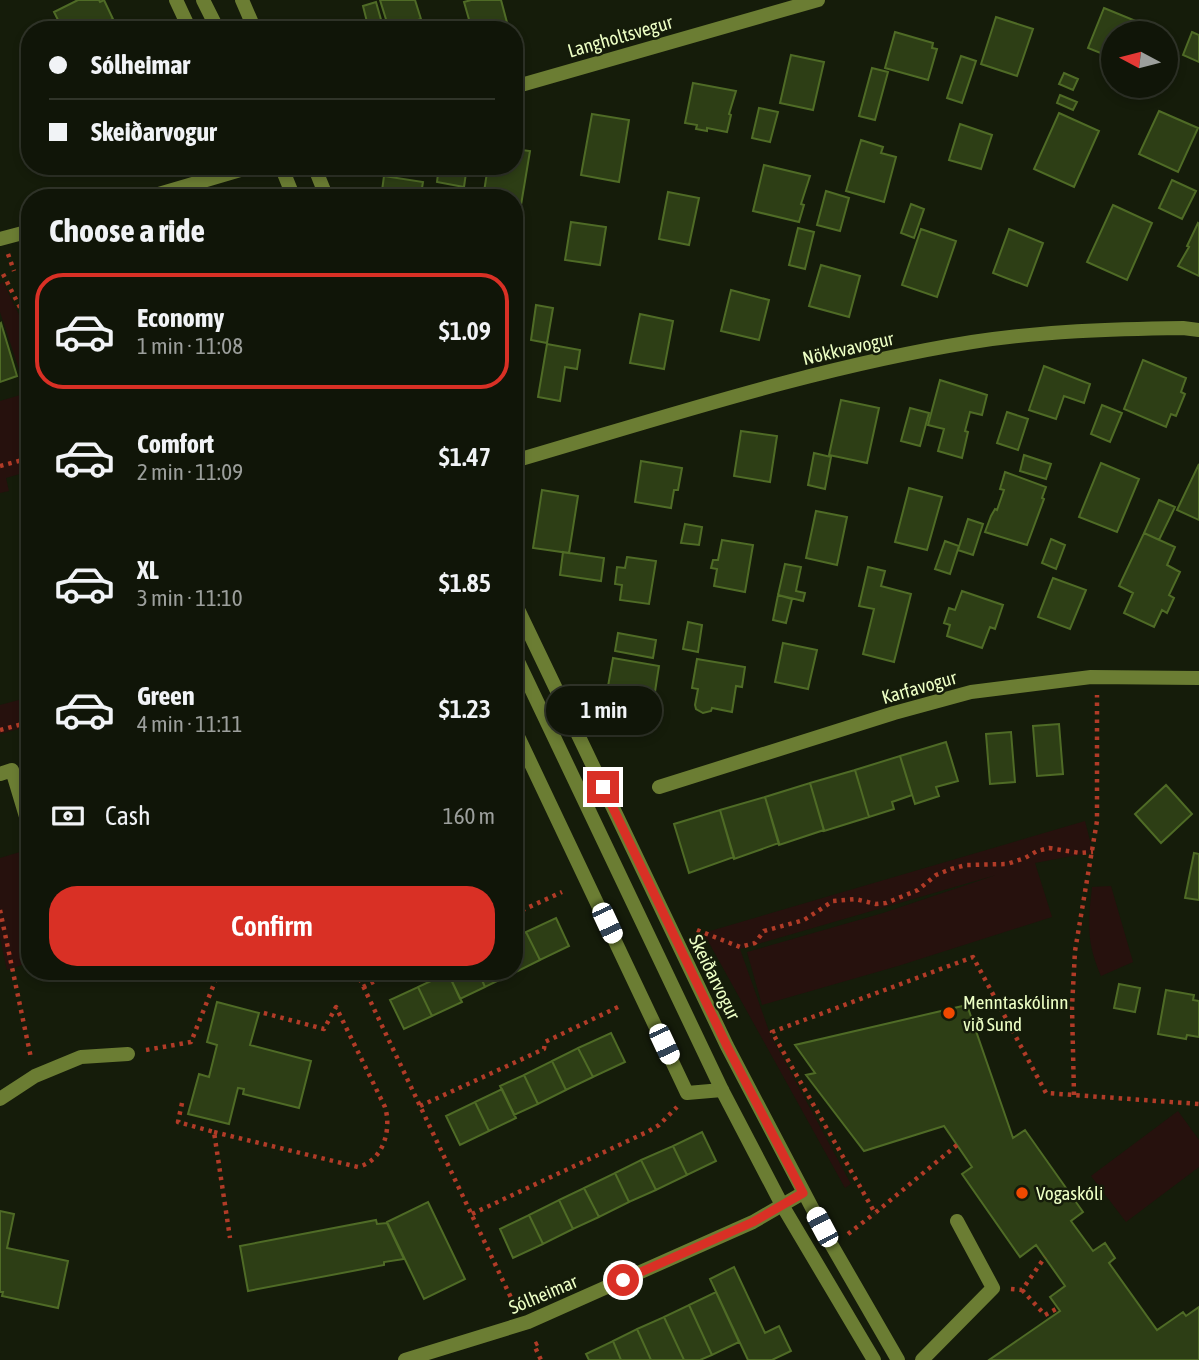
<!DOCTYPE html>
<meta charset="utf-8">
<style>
:root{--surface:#101508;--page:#1e2216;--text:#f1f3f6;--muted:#9c9f9c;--line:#303429;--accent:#d93025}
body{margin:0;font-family:"Asap Condensed",sans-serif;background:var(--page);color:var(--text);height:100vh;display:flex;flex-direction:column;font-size:26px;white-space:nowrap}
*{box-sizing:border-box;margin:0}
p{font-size:23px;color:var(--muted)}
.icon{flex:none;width:38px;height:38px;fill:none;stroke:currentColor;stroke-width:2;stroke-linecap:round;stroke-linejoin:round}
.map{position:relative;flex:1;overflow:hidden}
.sheet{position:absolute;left:21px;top:189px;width:502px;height:791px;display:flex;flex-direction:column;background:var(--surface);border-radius:28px;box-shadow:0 4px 10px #0003,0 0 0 2px var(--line)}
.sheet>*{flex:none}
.hud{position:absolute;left:21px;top:21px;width:502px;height:154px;border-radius:28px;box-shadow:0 4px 10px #0003,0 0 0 2px var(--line);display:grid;align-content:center;height:154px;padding:0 28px;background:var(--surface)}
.needle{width:46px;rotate:277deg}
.fabs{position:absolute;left:1101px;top:21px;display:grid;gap:14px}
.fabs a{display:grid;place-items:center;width:77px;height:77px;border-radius:50%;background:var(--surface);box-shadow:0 4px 10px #0003,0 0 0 2px var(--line);font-size:35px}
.end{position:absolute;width:32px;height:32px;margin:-16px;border:9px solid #d93025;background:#fff;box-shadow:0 0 0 4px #fff}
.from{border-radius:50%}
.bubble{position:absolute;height:49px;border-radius:24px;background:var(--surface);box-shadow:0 4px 10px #0003,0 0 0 2px var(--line);font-size:23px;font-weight:600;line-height:49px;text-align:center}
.car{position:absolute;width:21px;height:42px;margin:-21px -10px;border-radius:9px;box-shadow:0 0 5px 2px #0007;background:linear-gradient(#fff 24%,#345 0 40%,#fff 0 76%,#345 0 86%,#fff 0)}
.hud b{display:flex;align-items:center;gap:24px;height:66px;font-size:26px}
.hud b+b{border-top:2px solid var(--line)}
.hud i{width:18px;height:18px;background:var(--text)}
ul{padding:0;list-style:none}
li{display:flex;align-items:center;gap:21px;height:116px;margin:0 14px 10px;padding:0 14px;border:4px solid transparent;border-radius:28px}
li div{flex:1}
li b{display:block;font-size:26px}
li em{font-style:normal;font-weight:600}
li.active{border-color:var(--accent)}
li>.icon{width:63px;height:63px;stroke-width:1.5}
h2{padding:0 28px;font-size:32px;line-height:84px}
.pay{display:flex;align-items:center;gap:18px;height:77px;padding:0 28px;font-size:26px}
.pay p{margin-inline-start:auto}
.primary-button{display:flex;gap:14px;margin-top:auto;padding:14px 28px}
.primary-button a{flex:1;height:80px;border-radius:28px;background:var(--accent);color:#fff;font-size:28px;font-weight:600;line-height:80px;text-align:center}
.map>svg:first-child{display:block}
.green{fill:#26110d}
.building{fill:#2d3e15;stroke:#4f6b26;stroke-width:2}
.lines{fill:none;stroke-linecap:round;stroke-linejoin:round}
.path{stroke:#b13b27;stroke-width:4.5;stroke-dasharray:3.5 5;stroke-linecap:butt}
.service{stroke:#6b7d33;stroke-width:14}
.minor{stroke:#6b7d33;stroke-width:14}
.tertiary{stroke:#6b7d33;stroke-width:14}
.route{stroke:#d93025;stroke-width:9}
.poi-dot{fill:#f04900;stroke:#151c0a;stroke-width:2.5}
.labels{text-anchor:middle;stroke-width:5;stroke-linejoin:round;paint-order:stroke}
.street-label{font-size:19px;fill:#edffc5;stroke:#151c0a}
.poi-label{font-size:19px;fill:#edffc5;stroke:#151c0a;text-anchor:start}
</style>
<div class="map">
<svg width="1199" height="1360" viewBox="0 0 1199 1360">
<rect width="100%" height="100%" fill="#151c0a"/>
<!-- green -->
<path class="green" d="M 3,282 L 30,337 L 30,471 L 6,478 L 9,491 L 0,493 L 0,401 L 27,393 L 0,312 L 0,284 Z
M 30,697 L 30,726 L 0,734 L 0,705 Z
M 1085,821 L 1093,852 L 1035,863 L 1052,917 L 898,966 L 762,1005 L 747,952 L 883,913 L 996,875 L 740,949 L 770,1034 L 851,1184 L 845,1188 L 708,941 L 700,934 Z
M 30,849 L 30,962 L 7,970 L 0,938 L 0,858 Z
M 1111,886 L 1133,962 L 1101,976 C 1086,941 1088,924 1092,887 Z
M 1178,1111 L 1199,1140 L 1199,1167 L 1126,1222 L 1091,1176 Z"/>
<!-- building -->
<path class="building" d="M 78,0 L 99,0 L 100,2 L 104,0 L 113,19 L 109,21 L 113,30 L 63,30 L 54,12 Z
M 380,0 L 415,0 L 421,19 L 389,29 Z
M 471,0 L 501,0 L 509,30 L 472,30 L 464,2 Z
M 376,2 L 384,30 L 369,30 L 363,6 Z
M 1104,8 L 1148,26 L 1145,33 L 1113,33 L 1113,58 L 1088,48 Z
M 996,17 L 1033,29 L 1017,76 L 981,64 Z
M 895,32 L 933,43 L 932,48 L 937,49 L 928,80 L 885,68 Z
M 1192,32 L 1199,35 L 1199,62 L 1183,55 Z
M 1166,50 L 1178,56 L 1166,82 Z
M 791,55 L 824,62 L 813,110 L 780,103 Z
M 961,56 L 976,61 L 962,103 L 947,98 Z
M 872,68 L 888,72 L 875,120 L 859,116 Z
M 1064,73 L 1078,79 L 1073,90 L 1059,84 Z
M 693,83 L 736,91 L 729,114 L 731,115 L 727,132 L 707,128 L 707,131 L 696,129 L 697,125 L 685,123 Z
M 1060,95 L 1077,102 L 1073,110 L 1057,103 Z
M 759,108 L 778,112 L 770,142 L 752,138 Z
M 1159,111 L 1198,128 L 1178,172 L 1139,154 Z
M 1059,113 L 1099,131 L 1074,187 L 1034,169 Z
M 592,114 L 629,120 L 619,182 L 581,175 Z
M 960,124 L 992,135 L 981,169 L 949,160 Z
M 861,140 L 883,147 L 881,153 L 896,157 L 884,202 L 846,191 Z
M 514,149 L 530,151 L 520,211 L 514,211 L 514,198 L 483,198 L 488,166 L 514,166 Z
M 764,165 L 810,176 L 801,204 L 804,205 L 799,222 L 753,211 Z
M 439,166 L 467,166 L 464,187 L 437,182 Z
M 384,176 L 423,182 L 421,194 L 425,194 L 424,198 L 381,198 Z
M 1172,180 L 1196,191 L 1182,219 L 1159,208 Z
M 826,191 L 849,198 L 840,231 L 817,225 Z
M 668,192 L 699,198 L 689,245 L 659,239 Z
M 911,204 L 924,209 L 914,238 L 901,233 Z
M 1113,205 L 1152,223 L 1127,280 L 1087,262 Z
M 571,222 L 606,227 L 600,265 L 565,260 Z
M 1198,223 L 1199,224 L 1199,276 L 1178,266 L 1189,247 L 1187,246 Z
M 798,228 L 814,232 L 805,269 L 789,265 Z
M 921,229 L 956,241 L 937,297 L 902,285 Z
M 1009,229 L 1043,243 L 1027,286 L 993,273 Z
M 821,265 L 860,276 L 849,317 L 809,306 Z
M 731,290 L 769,300 L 759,340 L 721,331 Z
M 536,305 L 553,308 L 547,343 L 531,340 Z
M 640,314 L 673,321 L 664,369 L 630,363 Z
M 1,323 L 17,376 L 0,382 L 0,324 Z
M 547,344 L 580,350 L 577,369 L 565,367 L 560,401 L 538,397 Z
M 1143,360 L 1186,378 L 1181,392 L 1185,394 L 1176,416 L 1171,414 L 1166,427 L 1124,409 Z
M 1044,366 L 1090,384 L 1084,403 L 1064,396 L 1056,419 L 1029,410 Z
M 940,380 L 987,395 L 982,415 L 970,412 L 965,431 L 968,432 L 962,458 L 938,451 L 944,429 L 928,425 Z
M 841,400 L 879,408 L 867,463 L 829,455 Z
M 1102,405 L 1122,413 L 1110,442 L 1091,434 Z
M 910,408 L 929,413 L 920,446 L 901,441 Z
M 1007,412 L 1028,419 L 1018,450 L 997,443 Z
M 741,431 L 777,436 L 770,482 L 734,476 Z
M 814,453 L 831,457 L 825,489 L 808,485 Z
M 1024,455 L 1051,464 L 1046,479 L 1020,471 Z
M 641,461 L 682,468 L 678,490 L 674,490 L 671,508 L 635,502 Z
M 1101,463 L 1139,479 L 1117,532 L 1079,517 Z
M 1199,464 L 1199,520 L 1177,510 Z
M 1005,472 L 1046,487 L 1042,498 L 1044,499 L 1027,545 L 985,532 L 991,516 L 995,509 L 997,510 L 1004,490 L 1000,489 Z
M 909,488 L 942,497 L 927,550 L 895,542 Z
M 542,490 L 578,496 L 569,553 L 533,548 Z
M 1159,500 L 1175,507 L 1159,540 L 1144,533 Z
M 816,511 L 847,517 L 837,565 L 806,558 Z
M 968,519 L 983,524 L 973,555 L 958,550 Z
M 685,524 L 702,527 L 699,545 L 681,543 Z
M 1144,533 L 1175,547 L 1167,565 L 1180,572 L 1169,595 L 1174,598 L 1167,613 L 1162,610 L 1154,627 L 1124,613 L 1133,593 L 1119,586 Z
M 1051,539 L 1065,545 L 1056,569 L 1042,563 Z
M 722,540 L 753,545 L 745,592 L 714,586 L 717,569 L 711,568 L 713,560 L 718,560 Z
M 945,541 L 959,546 L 950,574 L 935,569 Z
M 563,552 L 604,558 L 601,581 L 560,575 Z
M 627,557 L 656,561 L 649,604 L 620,600 L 622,585 L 615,584 L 617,567 L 625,568 Z
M 785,564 L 801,567 L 796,591 L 805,593 L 803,601 L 778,595 Z
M 868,567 L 885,571 L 881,586 L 911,594 L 894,662 L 863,654 L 874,609 L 859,606 Z
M 1053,578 L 1086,590 L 1070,629 L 1038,617 Z
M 962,591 L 1003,605 L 995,629 L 990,627 L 982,648 L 947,636 L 950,625 L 944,623 L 949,608 L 955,610 Z
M 778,595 L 792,599 L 786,623 L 773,620 Z
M 688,622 L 702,625 L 698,652 L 683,649 Z
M 618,633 L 656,640 L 653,658 L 615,651 Z
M 783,643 L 817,650 L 808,689 L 775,682 Z
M 613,658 L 659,666 L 651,717 L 611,710 L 614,693 L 607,692 Z
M 697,659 L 745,667 L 742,687 L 736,686 L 732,712 L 712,708 L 711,711 L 703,713 L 696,709 L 695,705 L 698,689 L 692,688 Z
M 1059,724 L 1063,774 L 1037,776 L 1033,726 Z
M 1011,732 L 1015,782 L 990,784 L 986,734 Z
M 946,742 L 958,781 L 936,787 L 939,796 L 915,804 L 900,756 Z
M 900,756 L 912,795 L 892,802 L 894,809 L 869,817 L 855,770 Z
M 855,770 L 869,817 L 824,831 L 810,783 Z
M 810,783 L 824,830 L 779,845 L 765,797 Z
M 1166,785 L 1192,814 L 1161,843 L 1135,814 Z
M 765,797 L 779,843 L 734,859 L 720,810 Z
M 720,810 L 734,857 L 689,873 L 674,824 Z
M 1194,853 L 1199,854 L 1199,900 L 1185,898 Z
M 556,918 L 569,946 L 540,960 L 526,932 Z
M 526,932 L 540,960 L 514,973 L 514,938 Z
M 447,971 L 478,971 L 485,987 L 460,999 Z
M 478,971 L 513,971 L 514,973 L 485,987 Z
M 448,973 L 462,1002 L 432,1016 L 418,987 Z
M 1119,984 L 1140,988 L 1135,1012 L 1114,1008 Z
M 418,987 L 432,1016 L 404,1029 L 390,1000 Z
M 1166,990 L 1194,995 L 1193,1000 L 1199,1001 L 1199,1037 L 1187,1035 L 1186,1039 L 1158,1034 Z
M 217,1002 L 259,1013 L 250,1045 L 311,1061 L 299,1108 L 243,1094 L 244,1089 L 238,1088 L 229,1124 L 188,1114 L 199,1074 L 209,1077 L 217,1045 L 207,1042 Z
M 967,1005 L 1013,1138 L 1025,1130 L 1083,1212 L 1071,1221 L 1093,1251 L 1105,1243 L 1115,1258 L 1109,1263 L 1157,1330 L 1183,1312 L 1186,1316 L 1199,1307 L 1199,1360 L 989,1360 L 1060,1311 L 1050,1297 L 1065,1286 L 1036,1245 L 1020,1257 L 962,1174 L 972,1167 L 944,1126 L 864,1151 L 806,1075 L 815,1073 L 795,1045 Z
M 611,1033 L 625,1062 L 593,1077 L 578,1048 Z
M 578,1048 L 593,1077 L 566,1090 L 552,1061 Z
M 552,1061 L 566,1090 L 538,1104 L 524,1075 Z
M 524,1075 L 538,1104 L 514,1115 L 500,1086 Z
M 502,1089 L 516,1118 L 489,1131 L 475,1102 Z
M 475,1102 L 489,1131 L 460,1145 L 446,1116 Z
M 702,1132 L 716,1161 L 687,1175 L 673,1146 Z
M 673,1146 L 687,1175 L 656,1190 L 641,1160 Z
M 641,1160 L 656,1190 L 629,1202 L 615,1173 Z
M 615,1173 L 629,1202 L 599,1217 L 584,1188 Z
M 584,1188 L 599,1217 L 573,1229 L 559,1200 Z
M 559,1200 L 573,1229 L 543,1244 L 529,1215 Z
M 428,1202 L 465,1279 L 424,1299 L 387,1222 Z
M 0,1211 L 14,1214 L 7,1248 L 68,1261 L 58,1308 L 2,1296 L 3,1292 L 0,1292 Z
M 529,1215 L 543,1244 L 513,1258 L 500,1229 Z
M 376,1220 L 377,1224 L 387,1223 L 404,1259 L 384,1262 L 384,1265 L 248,1291 L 240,1246 Z
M 734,1267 L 765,1333 L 779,1326 L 791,1351 L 772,1360 L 748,1360 L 710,1279 Z
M 716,1292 L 739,1342 L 712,1355 L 689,1305 Z
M 689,1305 L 712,1355 L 700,1360 L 684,1360 L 664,1317 Z
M 664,1317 L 684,1360 L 651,1360 L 637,1329 Z
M 637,1329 L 651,1360 L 621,1360 L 613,1341 Z
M 613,1341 L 621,1360 L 589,1360 L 586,1354 Z"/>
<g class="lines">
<!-- path -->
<path class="path" d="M 8,254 L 14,271
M 3,274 L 30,327
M 0,466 L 30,458
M 0,730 L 30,722
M 0,910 L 31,1058
M 514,914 L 562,892
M 697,930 L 740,947 L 755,943 L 764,931 L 804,920 L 833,901 L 855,899 L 876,904 L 886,903 L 918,890 L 936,875 L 951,869 L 966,865 L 1007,864 L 1025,858 L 1037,851 L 1049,848 L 1080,853 L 1093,852
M 356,971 L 514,1304 L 516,1303
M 363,987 L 395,971
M 146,1050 L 191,1042 L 216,979 L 234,971
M 1074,1095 L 1072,1007 L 1075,951 L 1097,821 L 1097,695
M 182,1103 L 178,1122 L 214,1132 L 230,1238
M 420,1106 L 544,1049 L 545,1042 L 618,1007
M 214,1132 L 358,1167 C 383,1161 392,1130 385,1107 L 336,1007 L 324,1029 L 260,1012
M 957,1145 L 875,1213 L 772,1032 L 973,957 L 1046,1093 L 1199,1104
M 472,1214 L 649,1131 L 659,1125 L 677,1107
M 848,1234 L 875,1213
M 1011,1289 L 1022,1290 L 1045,1257
M 1022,1290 L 1045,1315 L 1058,1308
M 538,1343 L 534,1345 L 541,1360"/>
<!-- service -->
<path class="service" d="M 514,728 L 687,1093 L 722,1090
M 922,1360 L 993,1288 L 957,1221"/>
<!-- minor -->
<path class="minor" d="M 176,0 L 190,30
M 514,87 L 818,0
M 514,461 C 665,417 816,367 972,342 C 1042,331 1112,329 1183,328 L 1199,330
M 0,774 L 12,770 L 30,830
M 659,787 L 894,713 L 971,692 L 1091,677 L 1199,678
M 0,1099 L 35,1076 L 81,1057 L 128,1054
M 405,1360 L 528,1322 L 753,1222 L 803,1193"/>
<!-- tertiary -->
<path class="tertiary" d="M 203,0 L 218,30
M 242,0 L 255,30
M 281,166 L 294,198
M 314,166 L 327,198
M 145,198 L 254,166
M 0,239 L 30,231
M 514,601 L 727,1046 L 831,1244 L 898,1360
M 514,653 L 722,1090 L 782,1205 L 874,1360"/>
</g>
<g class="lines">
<!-- route -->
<path class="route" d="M 603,787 L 727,1046 L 803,1193 L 753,1222 L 623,1280"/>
</g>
<!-- markers -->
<g class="poi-dot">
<circle cx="949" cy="1013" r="7"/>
<circle cx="1022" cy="1193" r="7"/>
</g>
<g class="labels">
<!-- street labels -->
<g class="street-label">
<text transform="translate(620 36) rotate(-16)" y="7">Langholtsvegur</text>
<text transform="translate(848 348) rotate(-13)" y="7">Nökkvavogur</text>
<text transform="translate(919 687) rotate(-16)" y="7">Karfavogur</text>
<text transform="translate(715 977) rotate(64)" y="7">Skeiðarvogur</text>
<text transform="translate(543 1294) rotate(-23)" y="7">Sólheimar</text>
</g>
<!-- poi labels -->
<g class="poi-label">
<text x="963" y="1009">Menntaskólinn<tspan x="963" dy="22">við Sund</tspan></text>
<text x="1036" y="1200">Vogaskóli</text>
</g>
</g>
</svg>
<div class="fabs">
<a><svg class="needle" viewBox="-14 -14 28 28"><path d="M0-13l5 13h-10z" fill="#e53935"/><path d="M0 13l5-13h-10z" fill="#9c9f9c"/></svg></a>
</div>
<i class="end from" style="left:623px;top:1280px"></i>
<i class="end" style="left:603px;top:787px"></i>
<div class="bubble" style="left:546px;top:686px;width:116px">1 min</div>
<i class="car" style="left:607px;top:923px;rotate:155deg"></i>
<i class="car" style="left:664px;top:1044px;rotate:155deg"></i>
<i class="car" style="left:822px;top:1227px;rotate:332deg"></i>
<div class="hud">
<b><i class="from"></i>Sólheimar</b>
<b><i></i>Skeiðarvogur</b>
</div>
<section class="sheet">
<h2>Choose a ride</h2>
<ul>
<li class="active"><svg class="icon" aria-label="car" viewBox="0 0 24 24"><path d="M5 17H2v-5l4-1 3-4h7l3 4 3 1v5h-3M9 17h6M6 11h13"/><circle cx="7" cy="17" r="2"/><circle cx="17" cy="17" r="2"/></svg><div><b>Economy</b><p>1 min · 11:08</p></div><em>$1.09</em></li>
<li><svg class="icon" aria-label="car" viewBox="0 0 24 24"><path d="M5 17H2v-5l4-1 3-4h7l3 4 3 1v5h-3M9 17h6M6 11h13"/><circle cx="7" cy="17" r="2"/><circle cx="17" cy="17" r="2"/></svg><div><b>Comfort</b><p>2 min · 11:09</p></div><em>$1.47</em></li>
<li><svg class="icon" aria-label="car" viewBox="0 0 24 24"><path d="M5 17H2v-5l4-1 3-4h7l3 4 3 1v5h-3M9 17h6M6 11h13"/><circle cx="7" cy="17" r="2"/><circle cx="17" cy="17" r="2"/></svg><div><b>XL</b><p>3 min · 11:10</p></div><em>$1.85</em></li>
<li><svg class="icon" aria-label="car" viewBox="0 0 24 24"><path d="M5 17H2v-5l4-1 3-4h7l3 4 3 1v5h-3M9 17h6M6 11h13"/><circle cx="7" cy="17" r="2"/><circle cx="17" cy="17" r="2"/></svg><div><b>Green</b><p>4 min · 11:11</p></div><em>$1.23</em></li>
</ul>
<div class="pay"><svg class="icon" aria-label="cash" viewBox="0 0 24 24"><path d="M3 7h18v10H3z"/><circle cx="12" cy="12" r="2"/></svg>Cash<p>160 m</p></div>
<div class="primary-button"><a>Confirm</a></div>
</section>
</div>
